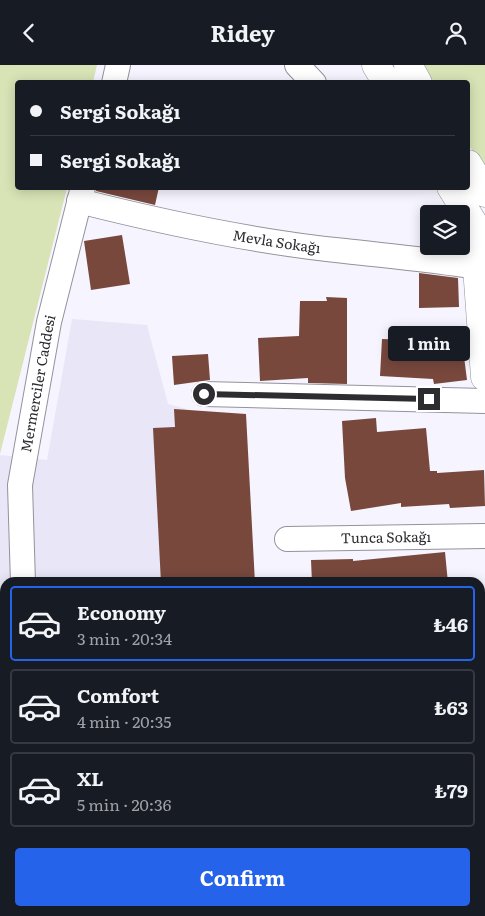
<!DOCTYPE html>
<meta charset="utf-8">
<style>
:root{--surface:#171b24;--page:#20242c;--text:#f1f3f6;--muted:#9ea1a6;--line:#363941;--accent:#2563eb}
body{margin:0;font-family:Literata,serif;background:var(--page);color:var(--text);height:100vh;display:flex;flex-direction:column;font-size:19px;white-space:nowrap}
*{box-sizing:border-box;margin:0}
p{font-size:16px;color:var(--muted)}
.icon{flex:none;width:28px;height:28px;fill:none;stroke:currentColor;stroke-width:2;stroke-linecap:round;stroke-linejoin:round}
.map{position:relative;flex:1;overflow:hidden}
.sheet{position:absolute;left:0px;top:512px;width:485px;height:339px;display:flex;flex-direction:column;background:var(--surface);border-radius:15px 15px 0 0;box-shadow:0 2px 12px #0003}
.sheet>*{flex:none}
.banner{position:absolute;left:15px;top:15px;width:455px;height:110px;border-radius:5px;box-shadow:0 2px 12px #0003;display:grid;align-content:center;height:110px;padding:0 15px;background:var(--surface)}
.controls{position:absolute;left:420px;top:140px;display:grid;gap:10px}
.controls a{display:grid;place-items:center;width:50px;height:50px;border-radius:5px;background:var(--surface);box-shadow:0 2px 12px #0003;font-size:25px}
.end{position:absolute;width:22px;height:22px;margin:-11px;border:6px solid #2d2d31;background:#fff;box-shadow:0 0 0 2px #fff}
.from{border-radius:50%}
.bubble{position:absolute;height:35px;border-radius:5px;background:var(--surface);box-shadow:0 2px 12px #0003;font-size:16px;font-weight:700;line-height:35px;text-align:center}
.banner b{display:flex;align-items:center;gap:18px;height:48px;font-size:19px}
.banner b+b{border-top:1px solid var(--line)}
.banner i{width:12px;height:12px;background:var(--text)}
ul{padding:9px 0 0;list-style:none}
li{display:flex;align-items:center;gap:15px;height:75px;margin:0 10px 8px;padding:0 5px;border:2px solid var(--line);border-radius:5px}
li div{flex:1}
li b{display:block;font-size:19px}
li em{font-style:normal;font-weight:700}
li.current{border-color:var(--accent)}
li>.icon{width:45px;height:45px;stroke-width:1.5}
.action{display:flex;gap:10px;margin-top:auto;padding:10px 15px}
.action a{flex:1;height:58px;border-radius:5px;background:var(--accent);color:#fff;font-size:20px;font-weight:700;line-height:58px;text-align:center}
header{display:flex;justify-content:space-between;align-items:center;height:65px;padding:0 15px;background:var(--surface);font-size:22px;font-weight:700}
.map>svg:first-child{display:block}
.built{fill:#e9e6f8}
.green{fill:#d8e4b6}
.building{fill:#78483d}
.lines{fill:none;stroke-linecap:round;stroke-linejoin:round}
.minor-casing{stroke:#94929c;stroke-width:26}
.secondary-casing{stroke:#94929c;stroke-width:29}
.minor{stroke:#fff;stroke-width:24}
.secondary{stroke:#fff;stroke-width:28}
.route{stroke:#2d2d31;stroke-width:6}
.labels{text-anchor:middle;stroke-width:5;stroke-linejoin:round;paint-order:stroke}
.street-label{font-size:14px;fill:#2d2d31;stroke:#f6f4ff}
</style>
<header><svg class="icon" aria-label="back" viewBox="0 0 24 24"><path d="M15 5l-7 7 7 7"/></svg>Ridey<svg class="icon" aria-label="person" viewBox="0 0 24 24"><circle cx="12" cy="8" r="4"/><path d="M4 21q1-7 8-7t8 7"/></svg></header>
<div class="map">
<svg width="485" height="851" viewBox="0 0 485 851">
<rect width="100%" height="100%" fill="#f6f4ff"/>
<!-- built -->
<path class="built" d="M 72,254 L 147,260 L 168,339 L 240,358 L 241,517 L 5,518 L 5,846 L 243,846 L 243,851 L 0,851 L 0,390 L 47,395 Z"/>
<!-- green -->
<path class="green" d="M 0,0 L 97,0 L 93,17 L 18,18 L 18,122 L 67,123 L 0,389 Z
M 418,0 L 485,0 L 485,106 L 468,79 L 468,18 L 429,17 Z"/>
<!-- building -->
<path class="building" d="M 96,122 L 159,122 L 155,140 L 96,126 Z
M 122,170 L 130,219 L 91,225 L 84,176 Z
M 419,208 L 458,213 L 459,242 L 419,243 Z
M 326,232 L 347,233 L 347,319 L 308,318 L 308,313 L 260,316 L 258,273 L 299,271 L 300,236 L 327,236 Z
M 382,274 L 414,275 L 414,282 L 462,276 L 467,315 L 434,319 L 433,314 L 380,311 Z
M 208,289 L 210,315 L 174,320 L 172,291 Z
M 174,344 L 246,349 L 255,518 L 161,518 L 153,363 L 175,362 Z
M 376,353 L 377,367 L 426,363 L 430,406 L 437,406 L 437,408 L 484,405 L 485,441 L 450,443 L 449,439 L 401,442 L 401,438 L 351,446 L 345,413 L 342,356 Z
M 445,487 L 448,518 L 312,518 L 311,495 L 353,494 L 353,496 Z"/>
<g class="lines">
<!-- minor casing -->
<g class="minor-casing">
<g id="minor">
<path d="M 297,0 L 314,18"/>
<path d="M 114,18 L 118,0"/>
<path id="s1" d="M 79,136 C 166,158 255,177 345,186 C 389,191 433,195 477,202"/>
<path d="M 204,329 L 485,336"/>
<path id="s2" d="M 287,474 L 485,471"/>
<path id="s3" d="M 23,518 L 20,420 L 49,257 L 83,122"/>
<path d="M 480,591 L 485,591"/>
<path d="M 480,730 L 485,730"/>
<path d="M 36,846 L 36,851"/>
<path d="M 249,851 L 250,846"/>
</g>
</g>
<!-- secondary casing -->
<g class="secondary-casing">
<path id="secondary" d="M 376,0 L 387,18
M 408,0 L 418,18
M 468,99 L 485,128
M 451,122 L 485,177
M 482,172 L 477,202 L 485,312"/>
</g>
<!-- minor -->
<use href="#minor" class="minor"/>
<!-- secondary -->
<use href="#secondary" class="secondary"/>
</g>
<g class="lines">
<!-- route -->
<path class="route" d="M 204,329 L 429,334"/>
</g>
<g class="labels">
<!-- street labels -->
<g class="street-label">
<text dy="5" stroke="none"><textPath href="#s1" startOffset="202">Mevla Sokağı</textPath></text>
<text dy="5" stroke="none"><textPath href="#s3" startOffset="201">Mermerciler Caddesi</textPath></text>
<text dy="5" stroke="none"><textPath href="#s2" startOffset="99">Tunca Sokağı</textPath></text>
</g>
</g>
</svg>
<div class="controls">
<a><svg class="icon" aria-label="layers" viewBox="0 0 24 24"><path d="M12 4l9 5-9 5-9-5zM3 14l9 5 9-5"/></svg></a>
</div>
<i class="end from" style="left:204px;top:329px"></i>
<i class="end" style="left:429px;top:334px"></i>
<div class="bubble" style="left:388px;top:261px;width:82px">1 min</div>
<div class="banner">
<b><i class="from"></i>Sergi Sokağı</b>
<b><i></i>Sergi Sokağı</b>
</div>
<section class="sheet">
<ul>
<li class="current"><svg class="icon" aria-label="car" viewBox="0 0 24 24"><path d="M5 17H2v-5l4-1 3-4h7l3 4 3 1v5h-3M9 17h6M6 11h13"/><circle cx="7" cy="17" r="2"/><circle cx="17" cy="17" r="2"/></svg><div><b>Economy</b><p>3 min · 20:34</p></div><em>₺46</em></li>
<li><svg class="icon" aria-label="car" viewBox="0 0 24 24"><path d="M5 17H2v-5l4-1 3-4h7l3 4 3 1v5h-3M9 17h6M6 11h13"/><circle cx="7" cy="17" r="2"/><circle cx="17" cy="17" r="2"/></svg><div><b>Comfort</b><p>4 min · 20:35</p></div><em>₺63</em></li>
<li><svg class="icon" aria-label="car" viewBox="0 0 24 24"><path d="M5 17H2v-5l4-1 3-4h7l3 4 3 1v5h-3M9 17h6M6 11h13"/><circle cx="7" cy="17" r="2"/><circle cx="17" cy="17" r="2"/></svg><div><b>XL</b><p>5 min · 20:36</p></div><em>₺79</em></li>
</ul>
<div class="action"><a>Confirm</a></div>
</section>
</div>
